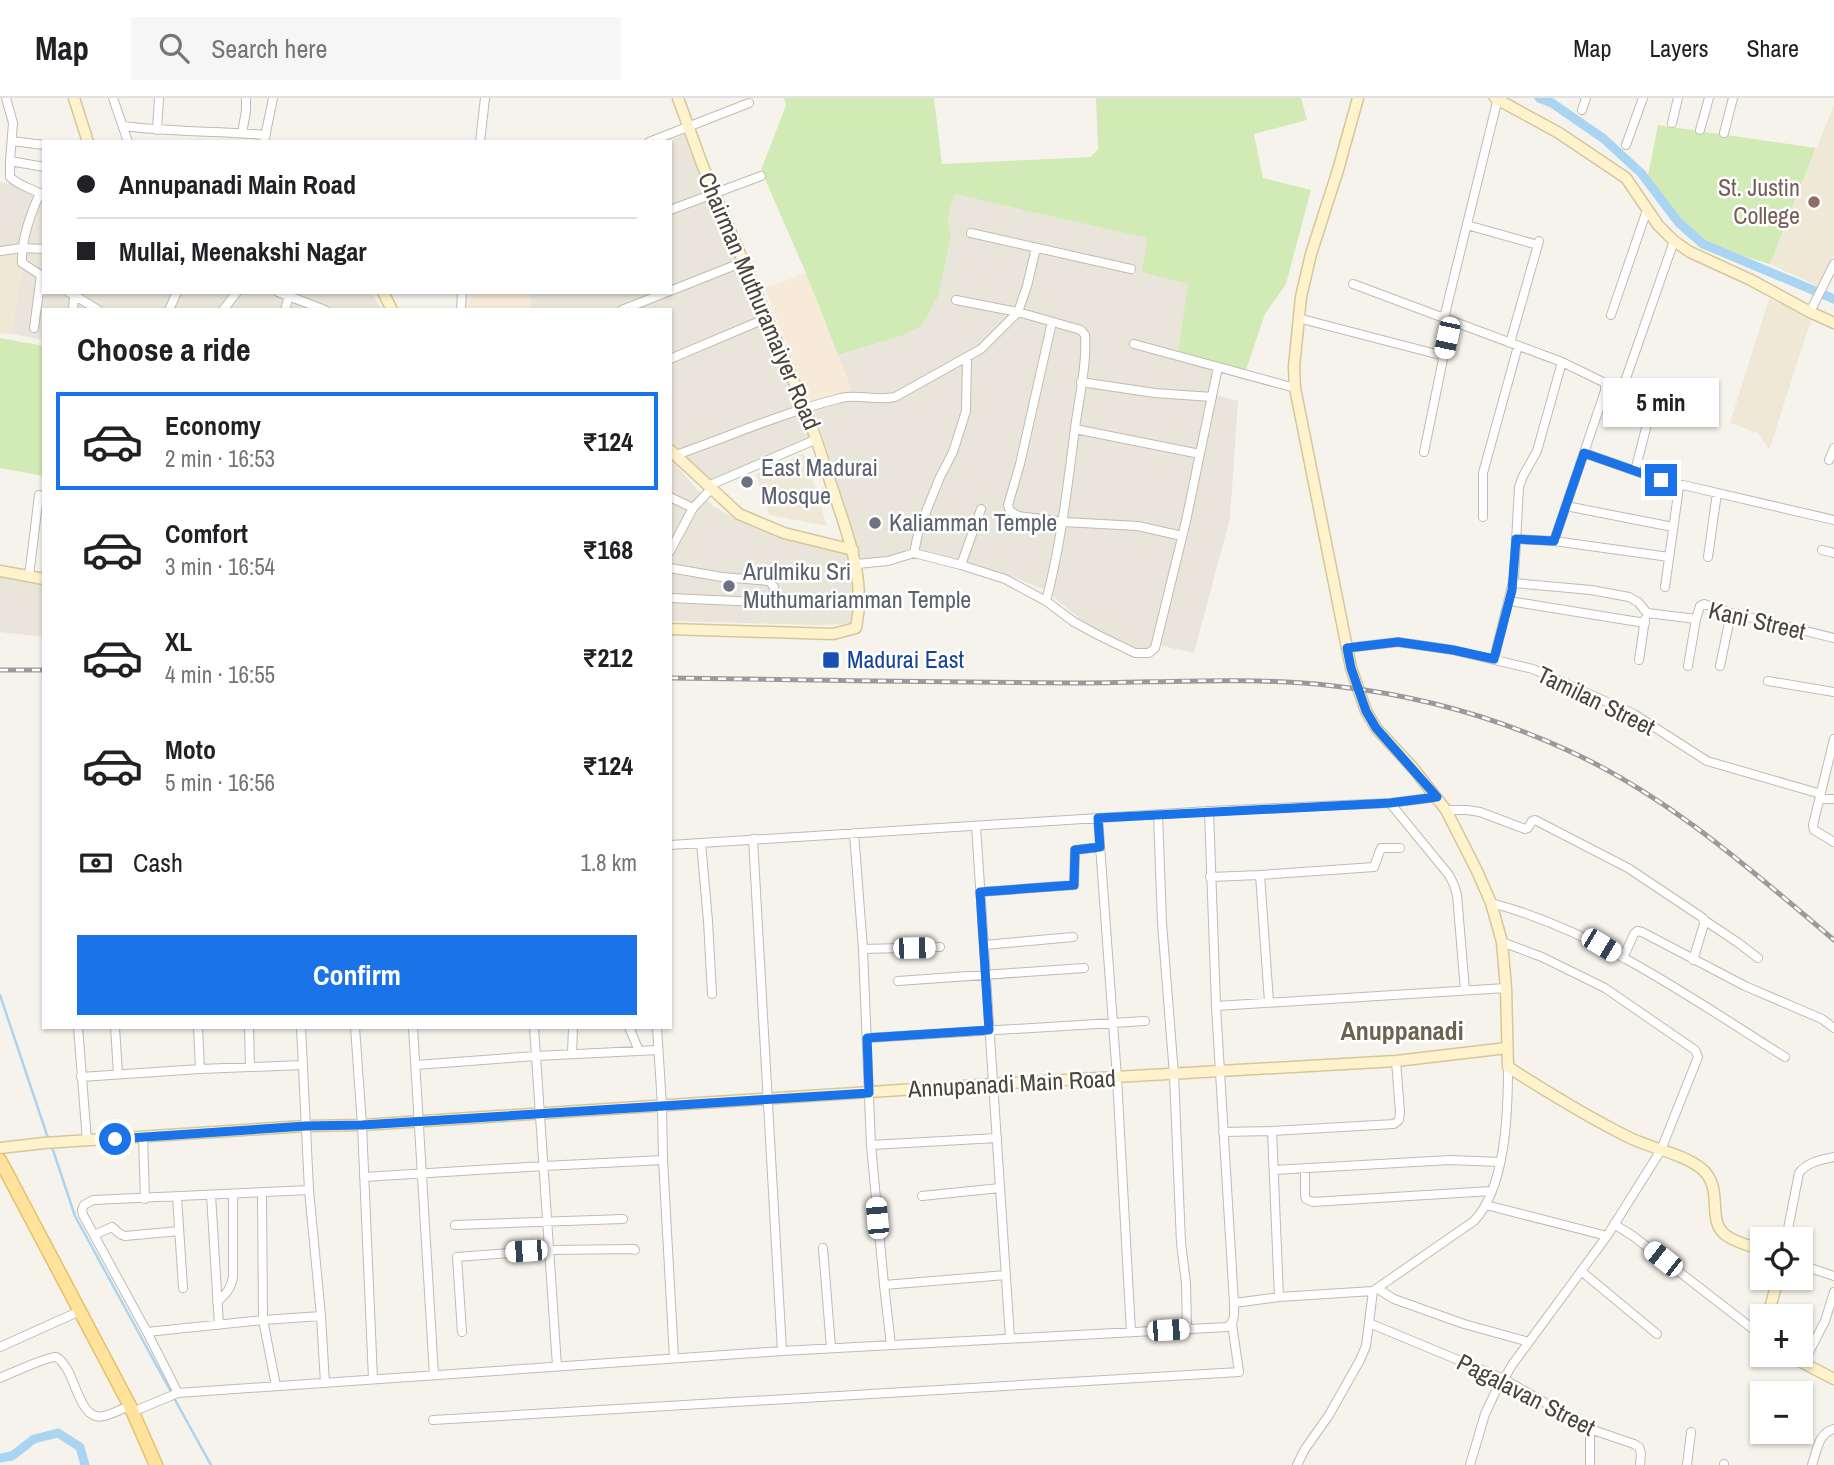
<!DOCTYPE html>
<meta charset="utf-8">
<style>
:root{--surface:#fff;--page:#f6f6f6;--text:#202124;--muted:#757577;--line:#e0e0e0;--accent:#1a73e8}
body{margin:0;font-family:"Archivo Narrow",sans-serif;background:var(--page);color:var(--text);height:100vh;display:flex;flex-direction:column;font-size:26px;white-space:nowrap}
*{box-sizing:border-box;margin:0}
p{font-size:23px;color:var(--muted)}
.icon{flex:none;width:38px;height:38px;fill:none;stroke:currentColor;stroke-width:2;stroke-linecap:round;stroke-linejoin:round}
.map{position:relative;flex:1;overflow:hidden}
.side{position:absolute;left:42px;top:210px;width:630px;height:721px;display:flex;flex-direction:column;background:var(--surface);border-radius:0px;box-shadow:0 2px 5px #0004}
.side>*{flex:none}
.top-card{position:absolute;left:42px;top:42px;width:630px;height:154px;border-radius:0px;box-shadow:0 2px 5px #0004;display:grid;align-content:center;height:154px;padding:0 35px;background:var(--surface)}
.tools{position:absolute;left:1750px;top:1129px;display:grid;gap:14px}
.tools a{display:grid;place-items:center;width:63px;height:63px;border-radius:0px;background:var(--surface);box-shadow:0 2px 5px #0004;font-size:35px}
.end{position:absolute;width:32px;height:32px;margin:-16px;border:9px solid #1a73e8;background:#fff;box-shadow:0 0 0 4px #fff}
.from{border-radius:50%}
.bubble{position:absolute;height:49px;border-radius:0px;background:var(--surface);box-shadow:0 2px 5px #0004;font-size:23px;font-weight:700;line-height:49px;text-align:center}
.car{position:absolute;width:21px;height:42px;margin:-21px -10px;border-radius:9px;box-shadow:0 0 5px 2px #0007;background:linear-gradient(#fff 24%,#345 0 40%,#fff 0 76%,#345 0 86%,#fff 0)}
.top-card b{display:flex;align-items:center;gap:24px;height:66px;font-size:26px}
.top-card b+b{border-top:2px solid var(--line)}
.top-card i{width:18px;height:18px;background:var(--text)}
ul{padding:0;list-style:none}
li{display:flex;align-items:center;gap:21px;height:98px;margin:0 14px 10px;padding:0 21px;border:4px solid transparent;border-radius:0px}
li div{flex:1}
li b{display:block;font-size:26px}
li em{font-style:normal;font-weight:700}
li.active{border-color:var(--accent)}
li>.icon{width:63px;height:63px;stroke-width:1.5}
h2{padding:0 35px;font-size:32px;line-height:84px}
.pay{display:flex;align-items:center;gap:18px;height:77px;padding:0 35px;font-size:26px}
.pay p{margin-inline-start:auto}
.button{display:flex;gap:14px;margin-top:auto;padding:14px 35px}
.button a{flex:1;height:80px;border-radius:0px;background:var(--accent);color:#fff;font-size:28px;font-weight:700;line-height:80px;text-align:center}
header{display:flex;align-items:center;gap:42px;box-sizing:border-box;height:98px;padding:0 35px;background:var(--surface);border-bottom:2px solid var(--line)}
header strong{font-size:33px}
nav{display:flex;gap:38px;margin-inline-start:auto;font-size:24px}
.search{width:490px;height:63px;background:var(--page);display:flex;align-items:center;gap:18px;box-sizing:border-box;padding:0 24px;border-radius:0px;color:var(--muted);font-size:26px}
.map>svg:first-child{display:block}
.residential{fill:#eae5da}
.commercial{fill:#f7ead8}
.education{fill:#efe8d6}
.green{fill:#d2eab5}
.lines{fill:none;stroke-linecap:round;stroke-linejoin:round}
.stream{stroke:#a9d4f2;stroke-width:2.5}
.canal{stroke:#a9d4f2;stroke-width:9}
.street-casing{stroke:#c2bbae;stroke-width:10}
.secondary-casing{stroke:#d6c79b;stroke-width:13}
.primary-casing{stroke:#e6c16a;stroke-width:15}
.street{stroke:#fff;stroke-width:8}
.secondary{stroke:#fff3cd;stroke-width:10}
.primary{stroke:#ffe39c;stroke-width:12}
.rail-casing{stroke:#9a9a9a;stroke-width:5}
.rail{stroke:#fff;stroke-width:2.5;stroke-dasharray:8;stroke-linecap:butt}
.route{stroke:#1a73e8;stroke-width:9}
.education-dot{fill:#8d6e63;stroke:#fff;stroke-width:2.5}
.worship-dot{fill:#6b7280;stroke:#fff;stroke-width:2.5}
.transit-dot{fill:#1a4fb4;stroke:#fff;stroke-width:2.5}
.labels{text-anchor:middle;stroke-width:5;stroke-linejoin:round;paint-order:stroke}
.education-label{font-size:24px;fill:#785e54;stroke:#fff;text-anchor:end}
.street-label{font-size:24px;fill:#4b4439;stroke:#fff}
.worship-label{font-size:24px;fill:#5b616d;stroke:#fff;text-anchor:start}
.transit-label{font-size:24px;fill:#164399;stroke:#fff;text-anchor:start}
.neighbourhood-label{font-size:26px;font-weight:bold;fill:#6e6250;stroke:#fff}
</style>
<header>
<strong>Map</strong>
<div class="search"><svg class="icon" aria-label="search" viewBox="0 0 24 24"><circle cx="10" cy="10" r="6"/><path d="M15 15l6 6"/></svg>Search here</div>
<nav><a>Map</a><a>Layers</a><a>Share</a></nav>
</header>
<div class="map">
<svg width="1834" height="1367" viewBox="0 0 1834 1367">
<rect width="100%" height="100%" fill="#f6f3ec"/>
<!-- residential -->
<path class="residential" d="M 685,36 L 813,339 L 707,386 L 670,343 L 670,212 L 606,212 L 605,210 L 596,212 L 531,212 L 530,194 L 670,194 L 670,44 L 665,44 Z
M 0,84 L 44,91 L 44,194 L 371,194 L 382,212 L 44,212 L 44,242 L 11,236 L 25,154 L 0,156 Z
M 954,96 L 1148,140 L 1188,186 L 1213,268 L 1209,295 L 1238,303 L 1230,420 L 1194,555 L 1153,546 L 1149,551 L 1136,550 L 1100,535 L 1080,521 L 1045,492 L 1014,479 L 932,454 L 915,453 L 871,463 L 865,463 L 861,460 L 816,317 L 810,306 L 851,291 L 838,257 L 901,238 L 951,138 L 948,122 Z
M 670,359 L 692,386 L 713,408 L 737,422 L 779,437 L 852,455 L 854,461 L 853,524 L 851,526 L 816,527 L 670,523 Z
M 0,475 L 44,484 L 44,539 L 0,534 Z"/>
<!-- commercial -->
<path class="commercial" d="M 806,175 L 851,291 L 810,306 L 765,190 Z
M 470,194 L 530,194 L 531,212 L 468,212 Z"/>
<!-- education -->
<path class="education" d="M 1834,7 L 1834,157 L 1820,189 L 1770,166 Z
M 25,153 L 11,236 L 0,235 L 0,156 Z
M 1769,201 L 1812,219 L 1769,352 L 1758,335 L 1730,325 Z
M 804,355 L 827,428 L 769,417 L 756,376 Z"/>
<!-- green -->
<path class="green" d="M 784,0 L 934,0 L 942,66 L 1091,59 L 1098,51 L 1096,0 L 1301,0 L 1307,22 L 1254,36 L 1263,80 L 1311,92 L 1286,186 L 1265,216 L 1245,275 L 1178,257 L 1188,186 L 1142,174 L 1147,140 L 954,96 L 948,122 L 951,138 L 938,198 L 921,228 L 901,238 L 838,257 L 806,175 L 761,72 L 786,7 Z
M 1658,27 L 1816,50 L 1770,166 C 1740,157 1709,149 1686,126 C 1671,112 1660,94 1648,78 Z
M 0,240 L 44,248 L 44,378 L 0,370 Z"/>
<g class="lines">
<!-- stream -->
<path class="stream" d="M 0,897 L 48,1040
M 52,1049 L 75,1118 L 171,1294
M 174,1300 L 211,1367"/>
<!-- canal -->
<path class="canal" d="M 1539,0 L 1552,5 L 1604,41 L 1641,75 L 1679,125 L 1703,146 L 1834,201
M 0,1360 L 12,1358 L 34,1341 L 58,1335 L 80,1349 L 85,1367"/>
<!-- street casing -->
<g class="street-casing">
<path id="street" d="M 6,0 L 13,25 L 10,63 L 10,79 C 20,89 33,90 44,98
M 113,0 L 128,44
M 1582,12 L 1586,0
M 1672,25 L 1678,0
M 123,28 C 170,34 218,33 266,37
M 157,32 L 159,0
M 1700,32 L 1709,0
M 242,35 L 246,13 L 246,0
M 1724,35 L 1733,0
M 12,43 L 44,47
M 264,44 L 273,0
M 480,44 L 485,0
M 649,44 L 749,5
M 1626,47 L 1643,0
M 10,63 L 44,69
M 40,95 C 30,117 21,141 22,165 L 44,179
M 670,112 L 761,78
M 1467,127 L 1538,147
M 971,135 L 1131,171
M 0,153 L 22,150 L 44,151
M 1353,186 L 1444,220
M 670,193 L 743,164
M 69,194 L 98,212
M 278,194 L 325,212
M 956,202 L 1018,214 L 1081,232 L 1085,237 C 1087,262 1080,297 1076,323 C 1068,383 1062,443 1046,503
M 73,212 L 74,197
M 169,212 L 177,194
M 223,212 L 237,194
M 285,212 L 290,194
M 461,212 L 462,194
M 622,212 L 667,194
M 1810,214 L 1834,166
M 1611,217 L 1647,112
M 1298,220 L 1444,258
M 1052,224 L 1020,366 L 1008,407 L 1010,413 L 1018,418 L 1064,424 L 1138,428 L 1182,438
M 34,230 L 41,177
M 1510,245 L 1539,143
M 1134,246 L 1295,290
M 670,261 L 767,220
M 1081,284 L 1155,295 L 1212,299
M 1624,286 L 1674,143
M 1075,331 L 1200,356
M 1424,354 L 1451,222
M 1584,355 L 1661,382
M 676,357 C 730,338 785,314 841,300 C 859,296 877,303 895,299 L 981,251 L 1018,214 L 1027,188 L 1036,150
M 1829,362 L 1834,350
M 1635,373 L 1646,330
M 708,388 L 817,341
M 670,399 L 693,410
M 1566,408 L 1673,429
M 1483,419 L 1483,375 L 1518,248
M 1516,441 L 1554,443 L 1605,293 L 1605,286 L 1603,284 L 1562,264
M 1554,443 L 1669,459
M 1822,452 L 1834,455
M 670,453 L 693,410 L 711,391
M 914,455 L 919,431 L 940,379 L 953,354 L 966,313 L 967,259
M 1708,459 L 1717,395
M 857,466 L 888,463 L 914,455 L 961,467 L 1005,481 L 1046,503 L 1074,524 L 1098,537 L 1135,555 L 1149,555 L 1155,550 L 1186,423 L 1218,269
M 961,467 L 981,411
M 670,470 L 722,479 L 769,483 L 774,489 L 773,504
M 29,478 L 39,397
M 1514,485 L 1591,492 L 1629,499 L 1638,504 L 1647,515
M 1665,489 L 1679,389 L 1683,387 L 1834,422
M 670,500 L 782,505 L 859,503
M 1509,503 L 1645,525
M 1647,515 L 1696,521 L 1700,508 L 1704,506 L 1731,515 L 1834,540
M 1347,550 L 1398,544 L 1453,552 L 1533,571 L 1634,616 L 1707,663 L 1821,696
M 1494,561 L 1514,480 L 1519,389 L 1523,378 L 1537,353 L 1562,264 L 1444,220 L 1498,0
M 1639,562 L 1645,521
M 1688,568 L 1696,521
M 1720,568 L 1731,515
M 1768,583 L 1834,594
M 1834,641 L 1813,727 L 1814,732 L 1834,744
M 1820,701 L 1834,701
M 1390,705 L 1449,777 L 1454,787 L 1457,797 L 1465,892
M 1446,712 L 1467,712 L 1480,714 L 1525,731 L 1528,730 L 1532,723 L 1535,722 L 1628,770 L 1703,820 L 1704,826 L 1693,862
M 1209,713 L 1216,908 L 1234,1205
M 1158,716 L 1162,825 L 1174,977 L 1181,1145 L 1186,1185 L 1187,1231
M 1098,720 L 1117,980 L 1131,1234
M 976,728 L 1010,1240
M 854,735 L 863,851 L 871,1047 L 884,1187 L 1006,1177
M 753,741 L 782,1253 L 1227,1229 C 1236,1224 1234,1214 1234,1205 L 1279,1199 L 1373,1193
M 701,745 L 708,823 L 712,896
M 670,747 L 1209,713 L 1390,705 L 1437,699
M 1210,779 L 1260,777
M 980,794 L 1074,787 L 1075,752 L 1100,749
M 1491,805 C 1596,832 1694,902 1785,959
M 1704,822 L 1737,844 L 1758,860
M 1502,844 L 1542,859 L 1605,890 L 1695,952 L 1698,959 L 1661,1052 L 1607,1138 L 1512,1267 L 1504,1281
M 984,847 L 1073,839
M 863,851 L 940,849
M 1623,860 L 1634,836 L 1637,833 L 1642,834 L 1745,888 L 1822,921 L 1834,930
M 898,883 L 1084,870
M 1269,904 L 1260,777 L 1374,769 L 1381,750 L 1400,750
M 1216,908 L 1506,890
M 78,929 L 87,1043
M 115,929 L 118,976
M 198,929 L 200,971
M 249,929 L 250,969
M 301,929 L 309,1092 L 321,1218 L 325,1285
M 355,929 L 362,1027 L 373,1281
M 413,929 L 434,1277
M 534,929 L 557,1268
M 629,929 L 639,953
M 867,940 L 1145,923
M 572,956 L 573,929
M 416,967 L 536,958 L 658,952
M 81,979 L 200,971 L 303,967
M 1272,1033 L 1279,1199
M 1223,1034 L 1272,1033 L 1394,1026 L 1399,1022 L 1400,1014 L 1396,963
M 143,1039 L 145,1101
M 871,1047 L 997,1040
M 663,1062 L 674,1260
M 1305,1070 L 1305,1097 L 1306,1101 L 1313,1104 L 1491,1093
M 1274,1072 L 1450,1062 L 1500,1064
M 364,1079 L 544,1068 L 663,1062 L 662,1008 L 657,929
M 309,1092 L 93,1102 L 84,1107 L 82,1112 L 83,1117 L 147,1234 L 178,1295 L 782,1253
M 262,1095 L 263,1222 L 321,1218
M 211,1097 L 219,1227
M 922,1098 L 1000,1090
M 177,1099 L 183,1190
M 1486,1107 L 1607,1138
M 1614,1126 L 1633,1138 L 1762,1238
M 455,1127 L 623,1121
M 94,1137 L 112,1129 L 120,1136 L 125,1138 L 179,1133
M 1786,1141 L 1799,1075 C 1807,1064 1821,1062 1834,1059
M 823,1150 L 831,1250
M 1801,1167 L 1834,1178
M 1581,1173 L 1657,1236
M 884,1187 L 891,1247
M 1378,1191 L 1394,1201 L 1464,1226 L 1529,1244
M 217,1204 C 226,1196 231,1191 233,1179 L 233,1096
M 1369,1225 L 1504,1281 L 1590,1331 L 1634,1346 L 1639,1349 L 1641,1355 L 1640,1367
M 147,1234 L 263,1222 L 276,1288
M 462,1234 L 457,1159 L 550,1152 L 634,1151 L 635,1152
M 0,1249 L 80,1213
M 1803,1266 L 1825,1223 L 1834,1194
M 0,1280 C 9,1276 49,1258 56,1259 C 61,1261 64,1267 67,1271 C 76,1285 82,1324 104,1318 C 113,1316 121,1311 130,1308
M 132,1314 L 178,1295
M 433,1322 L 1239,1274 L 1232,1226
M 1590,1331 L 1590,1367
M 1297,1367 L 1305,1351 L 1329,1317 L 1360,1262 L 1366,1248 L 1373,1193 L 1474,1123 C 1506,1089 1508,1014 1508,969
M 1470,1367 L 1485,1316 L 1502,1280
M 1687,1367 L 1691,1334
M 1724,1367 L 1724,1366
M 1812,1367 C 1817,1353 1818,1335 1834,1331"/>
</g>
<!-- secondary casing -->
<g class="secondary-casing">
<path id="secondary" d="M 74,0 L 88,44
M 1358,0 L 1338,72 L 1311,156 L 1301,199 L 1294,269 L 1295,290 L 1351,570 L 1366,613 L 1376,630 L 1413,670 L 1446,712 L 1477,773 L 1491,805 L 1502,844 L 1506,890 L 1508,969 C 1547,994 1586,1018 1628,1039 C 1652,1051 1682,1055 1702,1071 C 1725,1091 1705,1124 1727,1138 C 1737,1145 1751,1148 1762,1152
M 1495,0 L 1559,35 L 1626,80 L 1658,127 L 1674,143 L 1690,154 L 1751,182 L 1810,214 L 1834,225
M 383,194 L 392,212
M 670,352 L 739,416 L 784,435 L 853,452
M 0,473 L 44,481
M 670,531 L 833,536 L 856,530 C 866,483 849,441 835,398 C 825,368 816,339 805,310 L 702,66 L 678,0
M 0,1050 L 44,1045 L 306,1028 L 362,1027 L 993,986 L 1396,963 L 1507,950
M 1768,1218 L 1778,1180
M 1786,1256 L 1834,1281"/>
</g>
<!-- primary casing -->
<g class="primary-casing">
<path id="primary" d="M 0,1062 L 130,1308 L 156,1367"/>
</g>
<!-- street -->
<use href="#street" class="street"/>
<!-- secondary -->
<use href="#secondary" class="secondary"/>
<!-- primary -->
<use href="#primary" class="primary"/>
<!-- rail casing -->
<g class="rail-casing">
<path id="rail" d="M 0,572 L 44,572
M 670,580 C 805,582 939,584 1074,585 C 1160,585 1248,578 1334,588 C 1415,597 1493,618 1567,652 C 1667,697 1751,772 1834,842"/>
</g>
<!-- rail -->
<use href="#rail" class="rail"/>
</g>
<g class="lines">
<!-- route -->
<path class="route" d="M 115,1041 L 306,1028 L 362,1027 L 869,995 L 867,940 L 989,932 L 980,794 L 1074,787 L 1075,752 L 1100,749 L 1098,720 L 1390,705 L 1437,699 L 1376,630 L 1366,613 L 1351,570 L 1347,550 L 1398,544 L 1453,552 L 1494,561 L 1512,492 L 1516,441 L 1554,443 L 1584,355 L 1661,382"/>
</g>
<!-- markers -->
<circle class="education-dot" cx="1814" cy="104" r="7"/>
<g class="worship-dot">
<circle cx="747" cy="384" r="7"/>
<circle cx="875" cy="425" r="7"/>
<circle cx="729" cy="488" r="7"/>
</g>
<rect class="transit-dot" x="822" y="553" width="18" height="18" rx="3.5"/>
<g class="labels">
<!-- education labels -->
<g class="education-label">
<text x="1800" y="98">St. Justin<tspan x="1800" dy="28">College</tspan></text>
</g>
<!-- street labels -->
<g class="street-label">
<text transform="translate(759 203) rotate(67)" y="8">Chairman Muthuramaiyer Road</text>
<text transform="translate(1757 523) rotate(13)" y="8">Kani Street</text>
<text transform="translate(1596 603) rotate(26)" y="8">Tamilan Street</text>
<text transform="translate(1012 986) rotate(-3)" y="8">Annupanadi Main Road</text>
<text transform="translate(1526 1297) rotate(27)" y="8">Pagalavan Street</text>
</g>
<!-- worship labels -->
<g class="worship-label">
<text x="761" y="378">East Madurai<tspan x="761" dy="28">Mosque</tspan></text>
<text x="889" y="433">Kaliamman Temple</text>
<text x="743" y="482">Arulmiku Sri<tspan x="743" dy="28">Muthumariamman Temple</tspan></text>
</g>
<!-- transit labels -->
<g class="transit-label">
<text x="847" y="570">Madurai East</text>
</g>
<!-- neighbourhood labels -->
<g class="neighbourhood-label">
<text x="1402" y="942">Anuppanadi</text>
</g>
</g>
</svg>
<div class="tools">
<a><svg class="icon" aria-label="locate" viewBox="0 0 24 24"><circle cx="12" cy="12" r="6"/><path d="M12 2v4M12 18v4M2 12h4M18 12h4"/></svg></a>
<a>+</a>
<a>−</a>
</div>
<i class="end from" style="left:115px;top:1041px"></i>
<i class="end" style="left:1661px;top:382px"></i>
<div class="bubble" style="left:1603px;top:280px;width:116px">5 min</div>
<i class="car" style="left:1447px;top:240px;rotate:192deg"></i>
<i class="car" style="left:1601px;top:847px;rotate:121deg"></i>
<i class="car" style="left:914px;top:850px;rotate:89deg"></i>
<i class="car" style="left:877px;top:1120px;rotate:355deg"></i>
<i class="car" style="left:526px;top:1153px;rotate:266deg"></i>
<i class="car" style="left:1663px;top:1161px;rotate:308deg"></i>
<i class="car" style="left:1168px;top:1232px;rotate:87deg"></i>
<div class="top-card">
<b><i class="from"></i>Annupanadi Main Road</b>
<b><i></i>Mullai, Meenakshi Nagar</b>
</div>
<section class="side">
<h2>Choose a ride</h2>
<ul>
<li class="active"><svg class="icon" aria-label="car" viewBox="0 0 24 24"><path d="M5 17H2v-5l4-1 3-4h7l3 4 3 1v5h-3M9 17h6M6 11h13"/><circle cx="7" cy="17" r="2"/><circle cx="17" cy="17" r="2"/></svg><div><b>Economy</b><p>2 min · 16:53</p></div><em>₹124</em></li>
<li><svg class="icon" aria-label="car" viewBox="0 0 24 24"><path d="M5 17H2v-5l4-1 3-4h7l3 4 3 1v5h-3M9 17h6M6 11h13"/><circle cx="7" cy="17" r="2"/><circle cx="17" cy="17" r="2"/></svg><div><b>Comfort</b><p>3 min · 16:54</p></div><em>₹168</em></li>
<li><svg class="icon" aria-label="car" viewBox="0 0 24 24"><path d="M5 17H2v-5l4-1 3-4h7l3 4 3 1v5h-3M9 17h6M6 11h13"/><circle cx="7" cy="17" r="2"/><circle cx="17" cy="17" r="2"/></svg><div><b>XL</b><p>4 min · 16:55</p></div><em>₹212</em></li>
<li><svg class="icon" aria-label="car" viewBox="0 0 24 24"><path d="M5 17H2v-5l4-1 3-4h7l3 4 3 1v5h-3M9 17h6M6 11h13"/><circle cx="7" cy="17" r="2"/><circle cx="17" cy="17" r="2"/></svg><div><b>Moto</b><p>5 min · 16:56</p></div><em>₹124</em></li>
</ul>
<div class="pay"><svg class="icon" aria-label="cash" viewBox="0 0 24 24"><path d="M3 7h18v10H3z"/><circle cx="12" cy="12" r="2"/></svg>Cash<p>1.8 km</p></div>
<div class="button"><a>Confirm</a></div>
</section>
</div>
